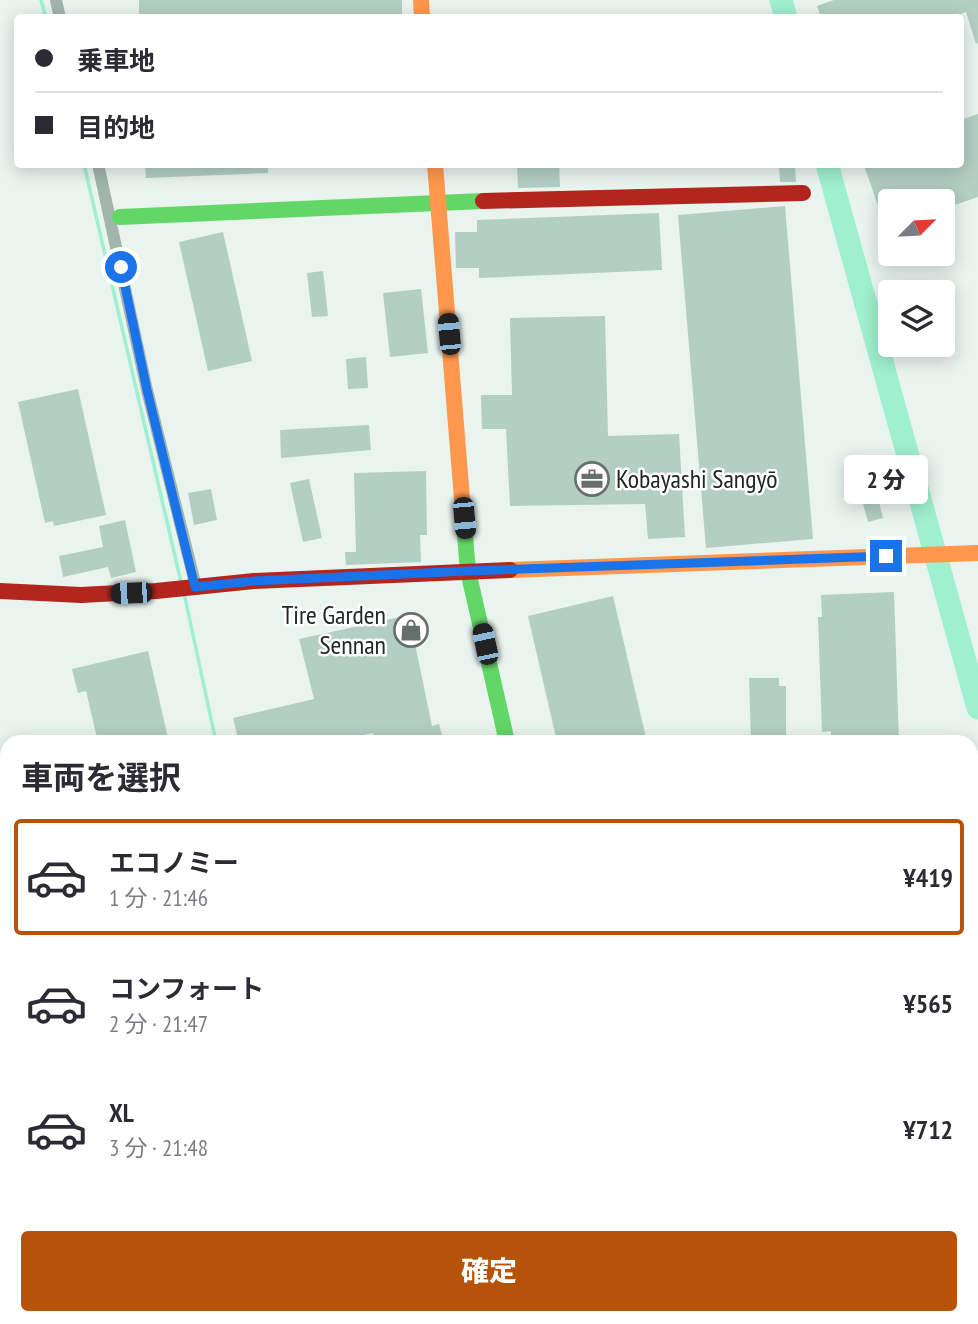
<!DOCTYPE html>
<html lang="ja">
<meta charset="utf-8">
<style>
:root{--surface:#fff;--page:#f2f2f3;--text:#2b2b33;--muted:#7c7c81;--line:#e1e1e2;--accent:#b45309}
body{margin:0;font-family:"PT Sans Narrow","Noto Sans JP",sans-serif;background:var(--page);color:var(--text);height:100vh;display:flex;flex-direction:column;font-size:26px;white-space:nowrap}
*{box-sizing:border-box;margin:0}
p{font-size:23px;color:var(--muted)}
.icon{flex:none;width:38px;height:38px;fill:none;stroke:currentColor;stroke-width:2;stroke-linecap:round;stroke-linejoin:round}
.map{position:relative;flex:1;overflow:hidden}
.drawer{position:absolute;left:0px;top:735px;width:978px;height:590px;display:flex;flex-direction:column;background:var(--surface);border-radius:21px 21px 0 0;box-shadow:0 4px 18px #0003}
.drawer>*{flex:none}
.top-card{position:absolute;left:14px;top:14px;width:950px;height:154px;border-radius:7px;box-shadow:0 4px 18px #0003;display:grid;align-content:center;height:154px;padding:0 21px;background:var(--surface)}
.needle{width:46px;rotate:66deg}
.controls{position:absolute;left:878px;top:189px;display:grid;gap:14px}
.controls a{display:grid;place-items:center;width:77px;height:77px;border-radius:7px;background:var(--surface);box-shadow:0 4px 18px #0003;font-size:35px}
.end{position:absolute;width:32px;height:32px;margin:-16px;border:9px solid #1a73e8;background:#fff;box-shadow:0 0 0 4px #fff}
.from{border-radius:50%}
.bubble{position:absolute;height:49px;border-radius:7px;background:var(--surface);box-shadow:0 4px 18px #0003;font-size:23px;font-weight:800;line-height:49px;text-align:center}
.car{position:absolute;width:21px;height:42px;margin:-21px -10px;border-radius:9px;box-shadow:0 0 5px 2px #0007;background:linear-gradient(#222 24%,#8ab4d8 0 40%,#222 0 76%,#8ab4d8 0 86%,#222 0)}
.top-card b{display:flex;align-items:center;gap:24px;height:66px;font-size:26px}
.top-card b+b{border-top:2px solid var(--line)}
.top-card i{width:18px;height:18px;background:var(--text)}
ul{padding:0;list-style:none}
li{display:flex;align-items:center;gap:21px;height:116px;margin:0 14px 10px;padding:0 7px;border:4px solid transparent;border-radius:7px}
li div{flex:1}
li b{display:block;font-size:26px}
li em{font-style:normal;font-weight:800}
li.active{border-color:var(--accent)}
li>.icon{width:63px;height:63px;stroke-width:1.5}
h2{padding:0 21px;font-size:32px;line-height:84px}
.action{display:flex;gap:14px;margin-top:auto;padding:14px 21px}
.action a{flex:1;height:80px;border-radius:7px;background:var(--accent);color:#fff;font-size:28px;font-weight:800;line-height:80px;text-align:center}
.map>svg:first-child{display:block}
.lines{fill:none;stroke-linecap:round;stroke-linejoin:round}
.stream{stroke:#9ff0cf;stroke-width:3.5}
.river{stroke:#9ff0cf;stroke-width:23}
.building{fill:#b3cec3}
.street{stroke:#a1b5ad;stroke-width:12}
.fast{stroke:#63d668;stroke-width:16}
.slow{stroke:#ff974d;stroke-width:16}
.jam{stroke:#b3261e;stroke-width:16}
.route{stroke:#1a73e8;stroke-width:9}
.labels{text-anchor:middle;stroke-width:5;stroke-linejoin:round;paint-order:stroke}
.poi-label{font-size:26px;fill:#202724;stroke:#fff;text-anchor:start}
</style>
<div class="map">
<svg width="978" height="1324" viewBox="0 0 978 1324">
<rect width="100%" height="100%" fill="#e9f4ef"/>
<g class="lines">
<!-- stream -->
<path class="stream" d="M 41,0 L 46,18
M 84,164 L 181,582
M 184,593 L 216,742
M 339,1318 L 340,1324"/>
<!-- river -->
<path class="river" d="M 781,0 L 786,18
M 827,164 L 978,708"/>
</g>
<!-- building -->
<path class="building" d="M 139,0 L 402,0 L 402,18 L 139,18 Z
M 834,0 L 978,0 L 978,43 L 976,44 L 966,12 L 950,18 L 821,18 L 817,6 Z
M 978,114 L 978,197 L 943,209 L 943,201 L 891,201 L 889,238 L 865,168 L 874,164 L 961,164 L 961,120 Z
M 145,164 L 268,164 L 268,173 L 146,178 Z
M 517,164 L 559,164 L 560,187 L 518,188 Z
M 795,165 L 796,182 L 780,182 L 779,166 Z
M 785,206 L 813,539 L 706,548 L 678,215 Z
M 659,213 L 662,270 L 479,278 L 479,268 L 456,268 L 455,232 L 477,232 L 477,220 Z
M 223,232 L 252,361 L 208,371 L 179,242 Z
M 323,271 L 328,316 L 312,317 L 307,273 Z
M 421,289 L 428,353 L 390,357 L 383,293 Z
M 605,316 L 608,436 L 679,434 L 685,537 L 648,539 L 645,504 L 510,506 L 506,429 L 482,429 L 481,395 L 512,395 L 510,318 Z
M 366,357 L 368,388 L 348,389 L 346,359 Z
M 78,389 L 106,515 L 54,526 L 53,521 L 45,523 L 18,402 Z
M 369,425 L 371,450 L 281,458 L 280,430 Z
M 869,459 L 883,518 L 868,522 L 852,464 Z
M 426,471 L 427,535 L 420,535 L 421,562 L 346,565 L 345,552 L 356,552 L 354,473 Z
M 309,479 L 322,538 L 303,542 L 290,483 Z
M 211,489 L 217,520 L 194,525 L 188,493 Z
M 125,520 L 136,572 L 111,578 L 108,567 L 63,577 L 59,556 L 103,547 L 99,526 Z
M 894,592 L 899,742 L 831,742 L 831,731 L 822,732 L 818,617 L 822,617 L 821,595 Z
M 613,596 L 647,742 L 557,742 L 528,616 Z
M 409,615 L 432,726 L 439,724 L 444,742 L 376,742 L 373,733 L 354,737 L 355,742 L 239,742 L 233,718 L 314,699 L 299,639 Z
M 148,651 L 169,742 L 98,742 L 86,691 L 78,693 L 72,669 Z
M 749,678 L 779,678 L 779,686 L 786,686 L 786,738 L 751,739 Z"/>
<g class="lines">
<!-- street -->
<path class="street" d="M 56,0 L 60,18
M 98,164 L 147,390 L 196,587
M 492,1318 L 492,1324"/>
<!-- fast -->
<path class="fast" d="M 120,217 L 483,201
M 462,499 L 468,571 L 507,742
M 971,1008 L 978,1008
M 613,1324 L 685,1318"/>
<!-- slow -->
<path class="slow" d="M 421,0 L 422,18
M 435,164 L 462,499
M 510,570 L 978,553"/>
<!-- jam -->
<path class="jam" d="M 483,201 L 803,193
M 0,591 L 81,595 L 156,591 L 254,581 L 510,570
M 971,1280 L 978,1279"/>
</g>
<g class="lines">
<!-- route -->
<path class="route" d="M 121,267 L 147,390 L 195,587 L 254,581 L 468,571 L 886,556"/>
</g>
<!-- icons -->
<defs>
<g id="office-ring" transform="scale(1.75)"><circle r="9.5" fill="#fff" stroke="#666f6b" stroke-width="1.5"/><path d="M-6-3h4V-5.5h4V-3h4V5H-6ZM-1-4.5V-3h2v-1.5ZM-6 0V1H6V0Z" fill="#666f6b"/></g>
<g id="shop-ring" transform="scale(1.75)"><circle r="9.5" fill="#fff" stroke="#666f6b" stroke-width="1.5"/><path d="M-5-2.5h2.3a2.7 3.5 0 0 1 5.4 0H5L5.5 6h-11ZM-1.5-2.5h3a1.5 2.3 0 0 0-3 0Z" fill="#666f6b"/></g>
</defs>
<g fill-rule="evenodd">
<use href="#office-ring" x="592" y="479"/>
<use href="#shop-ring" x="411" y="630"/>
</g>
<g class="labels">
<!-- poi labels -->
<g class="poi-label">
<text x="616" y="488">Kobayashi Sangyō</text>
<text x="386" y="624" text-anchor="end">Tire Garden<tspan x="386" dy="30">Sennan</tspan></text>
</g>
</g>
</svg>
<div class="controls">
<a><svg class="needle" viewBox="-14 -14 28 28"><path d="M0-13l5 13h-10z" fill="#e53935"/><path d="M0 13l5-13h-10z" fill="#7c7c81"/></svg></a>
<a><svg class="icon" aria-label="layers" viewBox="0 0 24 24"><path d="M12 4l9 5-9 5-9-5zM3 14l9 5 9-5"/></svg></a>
</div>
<i class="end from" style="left:121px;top:267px"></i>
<i class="end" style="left:886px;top:556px"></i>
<div class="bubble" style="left:844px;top:455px;width:84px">2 分</div>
<i class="car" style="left:449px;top:334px;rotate:355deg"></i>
<i class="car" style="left:464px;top:518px;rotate:175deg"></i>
<i class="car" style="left:131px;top:593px;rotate:268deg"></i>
<i class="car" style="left:485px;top:644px;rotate:348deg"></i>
<div class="top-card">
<b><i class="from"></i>乗車地</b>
<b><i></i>目的地</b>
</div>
<section class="drawer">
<h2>車両を選択</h2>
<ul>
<li class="active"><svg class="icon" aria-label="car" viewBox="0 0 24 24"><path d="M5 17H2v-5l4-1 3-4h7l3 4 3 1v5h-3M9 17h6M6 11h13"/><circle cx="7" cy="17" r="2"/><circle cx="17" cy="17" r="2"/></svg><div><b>エコノミー</b><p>1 分 · 21:46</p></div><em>¥419</em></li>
<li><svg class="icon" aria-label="car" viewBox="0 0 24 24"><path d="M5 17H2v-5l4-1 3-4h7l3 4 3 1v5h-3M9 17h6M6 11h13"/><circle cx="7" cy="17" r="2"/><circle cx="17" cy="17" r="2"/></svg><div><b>コンフォート</b><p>2 分 · 21:47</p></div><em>¥565</em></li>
<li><svg class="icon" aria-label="car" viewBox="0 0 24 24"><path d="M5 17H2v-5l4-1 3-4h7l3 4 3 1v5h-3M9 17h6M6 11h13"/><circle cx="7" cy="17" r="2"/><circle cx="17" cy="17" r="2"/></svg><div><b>XL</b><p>3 分 · 21:48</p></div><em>¥712</em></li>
</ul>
<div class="action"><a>確定</a></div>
</section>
</div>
